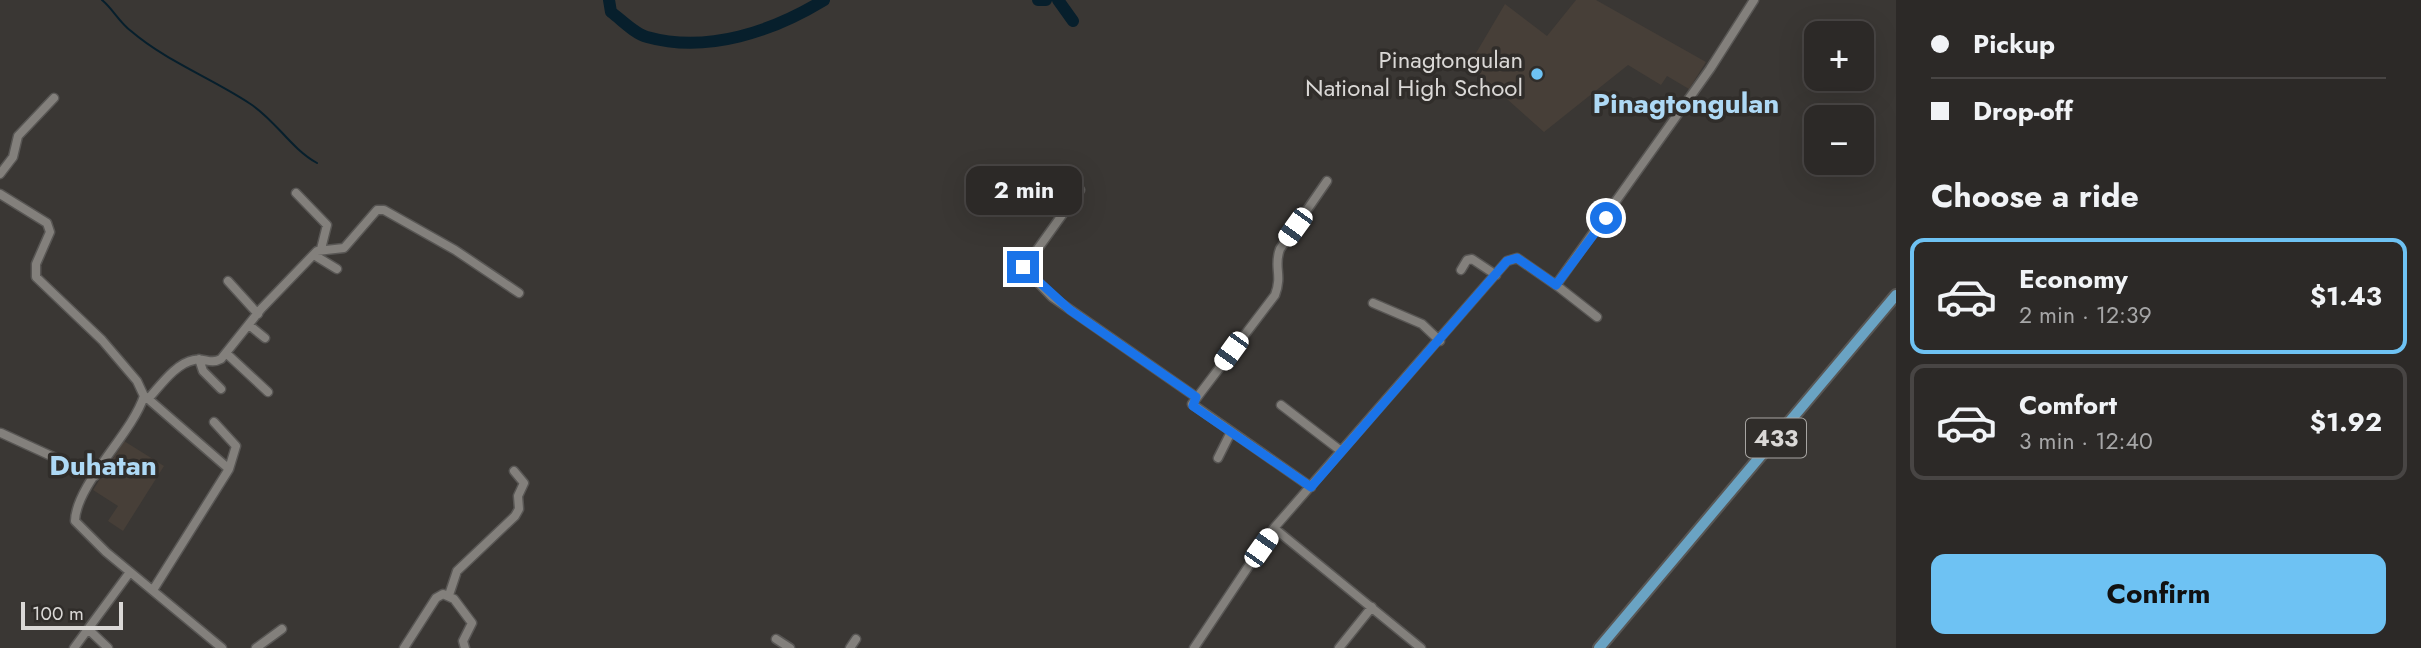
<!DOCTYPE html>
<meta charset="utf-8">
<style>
:root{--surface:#2c2927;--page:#383533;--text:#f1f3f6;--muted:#a6a6a7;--line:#484544;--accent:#6ec2f3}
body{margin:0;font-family:Jost,sans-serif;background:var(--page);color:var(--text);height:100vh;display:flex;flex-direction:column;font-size:26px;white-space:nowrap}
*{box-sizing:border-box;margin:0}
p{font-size:23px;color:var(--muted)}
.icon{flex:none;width:38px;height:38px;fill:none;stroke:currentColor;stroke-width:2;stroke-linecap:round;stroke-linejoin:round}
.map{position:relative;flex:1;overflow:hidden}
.sheet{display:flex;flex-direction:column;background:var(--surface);width:525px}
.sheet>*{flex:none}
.guide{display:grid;align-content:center;height:154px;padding:0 35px;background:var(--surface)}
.fabs{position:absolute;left:1804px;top:21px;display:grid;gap:14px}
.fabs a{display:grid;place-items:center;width:70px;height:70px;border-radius:14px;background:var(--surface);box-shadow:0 7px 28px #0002,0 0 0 2px var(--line);font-size:35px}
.scale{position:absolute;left:21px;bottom:18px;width:102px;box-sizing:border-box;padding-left:7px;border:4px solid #dad8d6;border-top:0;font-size:19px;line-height:24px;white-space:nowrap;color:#dad8d6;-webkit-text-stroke:5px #302d2a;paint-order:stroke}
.end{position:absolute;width:32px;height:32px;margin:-16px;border:9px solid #1a73e8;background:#fff;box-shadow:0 0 0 4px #fff}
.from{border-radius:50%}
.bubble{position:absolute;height:49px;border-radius:14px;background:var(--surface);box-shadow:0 7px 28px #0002,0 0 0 2px var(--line);font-size:23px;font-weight:700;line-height:49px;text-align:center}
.car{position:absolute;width:21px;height:42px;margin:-21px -10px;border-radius:9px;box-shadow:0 0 5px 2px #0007;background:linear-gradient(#fff 24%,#345 0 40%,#fff 0 76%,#345 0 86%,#fff 0)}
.guide b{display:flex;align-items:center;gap:24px;height:66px;font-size:26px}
.guide b+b{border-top:2px solid var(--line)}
.guide i{width:18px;height:18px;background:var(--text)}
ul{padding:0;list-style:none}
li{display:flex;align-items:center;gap:21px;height:116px;margin:0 14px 10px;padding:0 21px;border:4px solid var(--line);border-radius:14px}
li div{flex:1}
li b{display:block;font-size:26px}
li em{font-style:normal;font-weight:700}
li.on{border-color:var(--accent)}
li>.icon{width:63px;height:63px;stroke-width:1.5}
h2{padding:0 35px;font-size:32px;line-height:84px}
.button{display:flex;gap:14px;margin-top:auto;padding:14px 35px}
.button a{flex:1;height:80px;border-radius:14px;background:var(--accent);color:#111;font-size:28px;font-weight:700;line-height:80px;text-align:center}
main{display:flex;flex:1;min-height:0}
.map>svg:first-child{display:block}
.built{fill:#473f38}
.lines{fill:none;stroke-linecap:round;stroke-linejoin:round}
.stream{stroke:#071f2c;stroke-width:2}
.river{stroke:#071f2c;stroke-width:12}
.minor-casing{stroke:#585654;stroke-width:11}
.major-casing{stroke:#585654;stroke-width:14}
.minor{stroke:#83807c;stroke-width:8}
.major{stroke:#6aa3c3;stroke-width:10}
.route{stroke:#1a73e8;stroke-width:9}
.poi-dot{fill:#6ec2f3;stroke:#302d2a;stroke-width:2.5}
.labels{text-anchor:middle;stroke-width:7;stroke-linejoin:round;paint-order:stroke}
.shield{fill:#302d2a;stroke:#a7a5a2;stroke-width:2}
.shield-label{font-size:23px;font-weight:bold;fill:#dad8d6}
.poi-label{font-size:24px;fill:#dad8d6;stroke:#302d2a;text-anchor:end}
.quarter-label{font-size:28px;font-weight:bold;fill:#aed9f5;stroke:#302d2a}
</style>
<main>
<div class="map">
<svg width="1896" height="648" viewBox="0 0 1896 648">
<rect width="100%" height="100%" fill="#3a3734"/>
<!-- built -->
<path class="built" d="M 1576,0 L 1596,0 L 1706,62 L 1689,89 L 1667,76 L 1661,85 L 1628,65 L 1544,132 L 1469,65 L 1505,4 L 1547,36 Z
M 124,441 L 164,466 L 123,531 L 108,521 L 118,506 L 93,490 Z"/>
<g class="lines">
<!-- stream -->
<path class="stream" d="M 102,0 C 113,9 119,22 131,31 C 166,61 211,78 249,103 C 275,119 290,148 317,163"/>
<!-- river -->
<path class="river" d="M 609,0 L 611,12 C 622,20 635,34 647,37 C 708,54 773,31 824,0
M 1038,0 L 1046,0
M 1058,0 L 1073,21"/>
<!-- minor casing -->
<g class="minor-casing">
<path id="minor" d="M 0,174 L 13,157 L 18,136 L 54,98
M 1080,190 L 1024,268 L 1052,297 L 1196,397
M 296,193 L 327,225 L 321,249
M 0,194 L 47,223 L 50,232 L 36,264 L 36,277 L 102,340 L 137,381 L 144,396 C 132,434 76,484 75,521 L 106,552 L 222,648
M 314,255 L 337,269
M 1461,270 L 1467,260 L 1472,259 L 1496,275
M 228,281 L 258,314
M 1556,285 L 1597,317
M 1373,303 L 1422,324 L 1440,341
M 249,325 L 265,338
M 226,353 L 268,392
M 199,359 L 203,371 L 221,389
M 146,397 L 229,469 L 153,590
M 148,399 C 160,386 176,363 194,360 C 204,357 210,365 221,359 L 261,309 L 317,251 L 344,248 L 377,210 L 384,210 L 455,250 L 519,293
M 1281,405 L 1341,451
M 214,422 L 236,446 L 229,469
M 1,433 L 95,476
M 1218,458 L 1231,432
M 1311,487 L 1192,404 L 1275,295 C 1283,274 1273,267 1280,249 L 1327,181
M 1274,528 L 1421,648
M 449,595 L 457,571 L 515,516 L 519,509 L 518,496 L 524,483 L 514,471
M 88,629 L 108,648
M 776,639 L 790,648
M 74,648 L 130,572
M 256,648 L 282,629
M 404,648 L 436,598 L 443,594 L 454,599 L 472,623 L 463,641 L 465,648
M 850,648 L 856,639
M 1194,648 L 1274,528 L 1507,261 L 1517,258 L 1556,285 L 1710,69 L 1754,0
M 1339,648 L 1372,607"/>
</g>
<!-- major casing -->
<g class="major-casing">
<path id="major" d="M 1599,648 L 1896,295"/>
</g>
<!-- minor -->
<use href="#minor" class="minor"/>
<!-- major -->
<use href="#major" class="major"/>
</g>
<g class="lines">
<!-- route -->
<path class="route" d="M 1023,267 L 1070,310 L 1196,397 L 1193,406 L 1311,487 L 1507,261 L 1517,258 L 1556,285 L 1606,218"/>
</g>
<!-- markers -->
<circle class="poi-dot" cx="1537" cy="74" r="7"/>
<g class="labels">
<!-- shield labels -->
<rect class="shield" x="1746" y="418.5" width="60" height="39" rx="5"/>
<g class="shield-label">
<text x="1776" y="446">433</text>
</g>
<!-- poi labels -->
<g class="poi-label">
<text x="1523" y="68">Pinagtongulan<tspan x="1523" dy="28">National High School</tspan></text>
</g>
<!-- quarter labels -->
<g class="quarter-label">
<text x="1686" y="113">Pinagtongulan</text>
<text x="103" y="475">Duhatan</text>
</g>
</g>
</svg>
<div class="fabs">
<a>+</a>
<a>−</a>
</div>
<div class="scale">100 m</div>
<i class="end from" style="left:1606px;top:218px"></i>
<i class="end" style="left:1023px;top:267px"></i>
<div class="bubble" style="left:966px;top:166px;width:116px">2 min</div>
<i class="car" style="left:1295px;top:227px;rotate:216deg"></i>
<i class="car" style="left:1231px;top:351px;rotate:216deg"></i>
<i class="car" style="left:1261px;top:548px;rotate:35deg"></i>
</div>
<section class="sheet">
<div class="guide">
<b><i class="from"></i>Pickup</b>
<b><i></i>Drop-off</b>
</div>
<h2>Choose a ride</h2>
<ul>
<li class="on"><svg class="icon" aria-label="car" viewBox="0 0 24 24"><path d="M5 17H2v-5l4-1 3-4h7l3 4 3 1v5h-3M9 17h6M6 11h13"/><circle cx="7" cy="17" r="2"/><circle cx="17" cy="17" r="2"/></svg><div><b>Economy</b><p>2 min · 12:39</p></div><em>$1.43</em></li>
<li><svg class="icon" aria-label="car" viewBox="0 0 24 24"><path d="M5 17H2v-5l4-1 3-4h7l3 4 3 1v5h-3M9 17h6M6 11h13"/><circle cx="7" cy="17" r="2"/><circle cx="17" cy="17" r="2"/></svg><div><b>Comfort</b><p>3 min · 12:40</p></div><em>$1.92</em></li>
</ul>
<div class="button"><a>Confirm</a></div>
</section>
</main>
